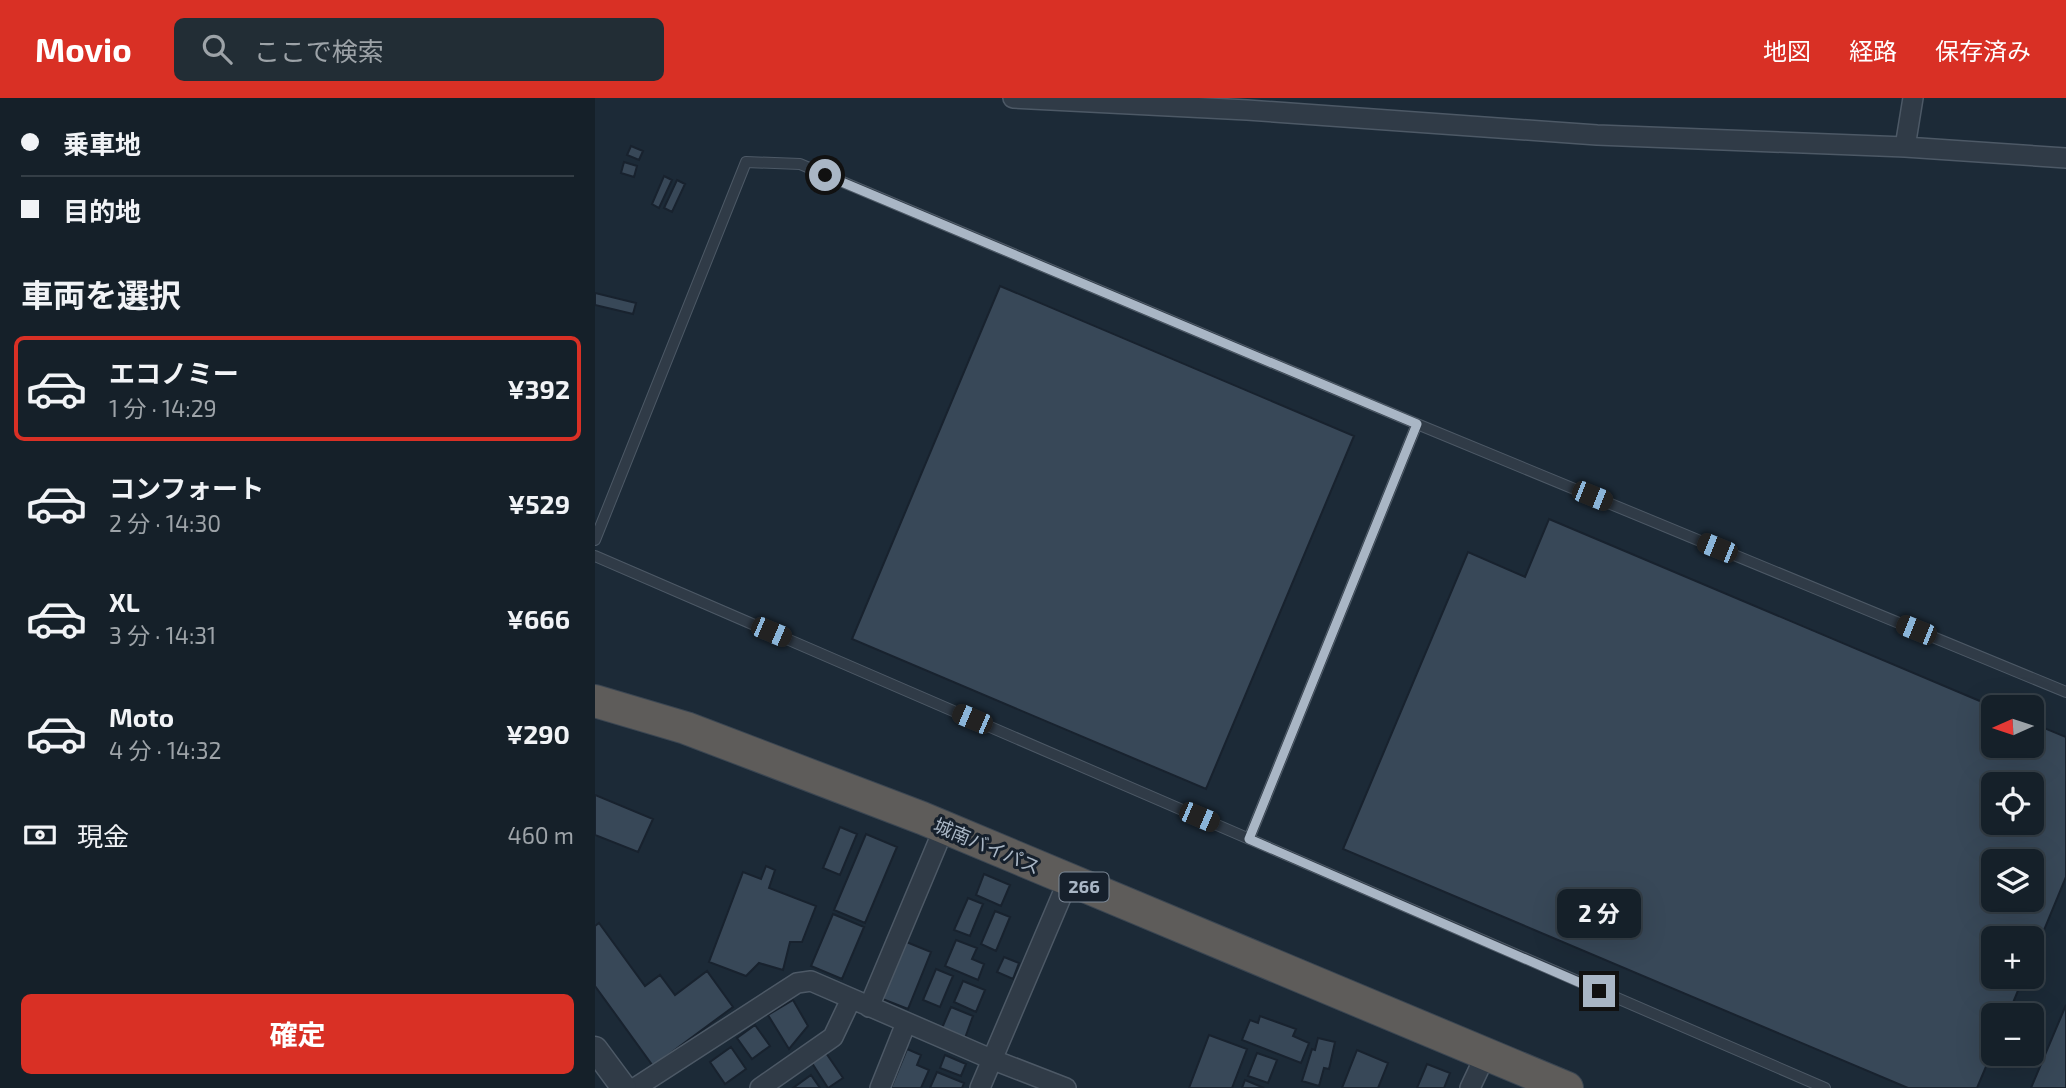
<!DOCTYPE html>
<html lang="ja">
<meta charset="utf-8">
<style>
:root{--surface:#152029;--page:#222d35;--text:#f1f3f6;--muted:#9da3a8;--line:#343e46;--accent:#d93025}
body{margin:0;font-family:"Exo 2","Noto Sans JP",sans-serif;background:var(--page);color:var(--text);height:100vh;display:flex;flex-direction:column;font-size:26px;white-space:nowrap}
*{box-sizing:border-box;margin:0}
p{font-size:23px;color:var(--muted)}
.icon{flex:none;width:38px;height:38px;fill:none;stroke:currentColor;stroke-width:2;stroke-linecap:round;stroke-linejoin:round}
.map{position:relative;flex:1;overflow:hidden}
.side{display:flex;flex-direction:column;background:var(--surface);width:595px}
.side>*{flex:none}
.guide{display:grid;align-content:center;height:154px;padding:0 21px;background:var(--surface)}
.needle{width:46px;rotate:267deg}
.fabs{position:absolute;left:1386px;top:597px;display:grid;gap:14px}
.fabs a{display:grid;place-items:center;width:63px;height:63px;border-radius:10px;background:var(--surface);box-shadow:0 7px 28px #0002,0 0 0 2px var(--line);font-size:35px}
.end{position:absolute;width:32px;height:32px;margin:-16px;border:9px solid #a9b6c5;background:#111;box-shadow:0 0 0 4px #111}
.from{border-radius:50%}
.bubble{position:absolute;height:49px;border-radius:10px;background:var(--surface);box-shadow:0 7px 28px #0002,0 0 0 2px var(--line);font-size:23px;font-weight:700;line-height:49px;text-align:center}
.car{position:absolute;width:21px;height:42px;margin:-21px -10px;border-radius:9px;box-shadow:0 0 5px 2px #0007;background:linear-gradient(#222 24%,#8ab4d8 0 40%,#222 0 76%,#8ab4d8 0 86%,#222 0)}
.guide b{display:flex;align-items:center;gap:24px;height:66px;font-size:26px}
.guide b+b{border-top:2px solid var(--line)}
.guide i{width:18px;height:18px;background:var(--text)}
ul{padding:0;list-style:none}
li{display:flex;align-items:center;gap:21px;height:105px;margin:0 14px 10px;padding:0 7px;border:4px solid transparent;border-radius:10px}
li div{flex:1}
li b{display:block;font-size:26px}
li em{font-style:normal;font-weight:700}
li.active{border-color:var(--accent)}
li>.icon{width:63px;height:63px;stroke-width:1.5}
h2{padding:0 21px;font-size:32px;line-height:84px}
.pay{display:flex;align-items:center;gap:18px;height:77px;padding:0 21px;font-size:26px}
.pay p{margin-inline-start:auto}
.cta{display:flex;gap:14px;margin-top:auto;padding:14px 21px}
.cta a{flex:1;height:80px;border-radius:10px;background:var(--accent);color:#fff;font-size:28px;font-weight:700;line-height:80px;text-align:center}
header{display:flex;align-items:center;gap:42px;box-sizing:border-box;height:98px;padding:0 35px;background:var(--accent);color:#fff}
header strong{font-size:33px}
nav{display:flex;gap:38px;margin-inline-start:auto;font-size:24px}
.search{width:490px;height:63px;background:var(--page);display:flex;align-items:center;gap:18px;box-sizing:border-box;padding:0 24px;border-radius:10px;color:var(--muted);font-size:26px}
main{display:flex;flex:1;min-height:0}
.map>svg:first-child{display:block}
.building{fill:#384858;stroke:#18222e;stroke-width:2;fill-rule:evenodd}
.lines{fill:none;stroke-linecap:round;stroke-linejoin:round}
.service-casing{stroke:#4d5966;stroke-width:12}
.minor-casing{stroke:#4d5966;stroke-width:22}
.tertiary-casing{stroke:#4d5966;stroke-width:27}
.trunk-casing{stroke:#3b4652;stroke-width:34}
.service{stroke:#303b47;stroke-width:10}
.minor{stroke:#303b47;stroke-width:19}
.tertiary{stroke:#303b47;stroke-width:24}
.trunk{stroke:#5e5c5a;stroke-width:32}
.route{stroke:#a9b6c5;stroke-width:9}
.labels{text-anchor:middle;stroke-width:6;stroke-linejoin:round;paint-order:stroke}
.shield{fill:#16202c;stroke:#7d8997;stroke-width:2}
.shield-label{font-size:18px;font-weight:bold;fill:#a9b6c5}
.street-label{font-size:19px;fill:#a9b6c5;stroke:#16202c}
</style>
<header>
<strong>Movio</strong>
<div class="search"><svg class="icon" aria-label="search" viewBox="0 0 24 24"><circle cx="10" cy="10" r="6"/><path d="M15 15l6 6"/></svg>ここで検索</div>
<nav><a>地図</a><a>経路</a><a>保存済み</a></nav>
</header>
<main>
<section class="side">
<div class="guide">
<b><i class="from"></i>乗車地</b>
<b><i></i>目的地</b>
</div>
<h2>車両を選択</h2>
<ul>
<li class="active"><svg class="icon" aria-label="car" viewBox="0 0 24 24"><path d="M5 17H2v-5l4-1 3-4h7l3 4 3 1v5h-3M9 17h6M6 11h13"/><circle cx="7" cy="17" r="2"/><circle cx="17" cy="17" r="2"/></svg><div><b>エコノミー</b><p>1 分 · 14:29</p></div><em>¥392</em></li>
<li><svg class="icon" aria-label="car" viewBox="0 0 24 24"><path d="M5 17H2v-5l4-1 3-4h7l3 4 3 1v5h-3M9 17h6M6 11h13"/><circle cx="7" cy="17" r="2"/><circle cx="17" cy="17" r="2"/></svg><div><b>コンフォート</b><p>2 分 · 14:30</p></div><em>¥529</em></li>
<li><svg class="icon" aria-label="car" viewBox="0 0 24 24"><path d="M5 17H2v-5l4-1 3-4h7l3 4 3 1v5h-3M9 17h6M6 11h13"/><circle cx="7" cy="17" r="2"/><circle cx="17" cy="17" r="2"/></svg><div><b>XL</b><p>3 分 · 14:31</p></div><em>¥666</em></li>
<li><svg class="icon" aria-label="car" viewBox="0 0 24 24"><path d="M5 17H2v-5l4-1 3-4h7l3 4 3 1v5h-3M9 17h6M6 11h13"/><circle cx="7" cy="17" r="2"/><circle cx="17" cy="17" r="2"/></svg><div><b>Moto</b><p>4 分 · 14:32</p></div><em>¥290</em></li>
</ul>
<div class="pay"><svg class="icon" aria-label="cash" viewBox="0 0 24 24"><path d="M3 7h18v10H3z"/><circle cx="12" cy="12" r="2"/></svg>現金<p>460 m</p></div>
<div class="cta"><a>確定</a></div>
</section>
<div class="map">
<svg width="1471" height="990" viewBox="0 0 1471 990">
<rect width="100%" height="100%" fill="#1c2a37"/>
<!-- building -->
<path class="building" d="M 36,48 L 48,53 L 44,62 L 32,57 Z
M 29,64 L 42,68 L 39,79 L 26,75 Z
M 69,78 L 77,82 L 64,110 L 57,106 Z
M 82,82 L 90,86 L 77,114 L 69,110 Z
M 405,188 L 759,338 L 611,691 L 257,541 Z
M 0,195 L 41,205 L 38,216 L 0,207 Z
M 954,421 L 1399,609 L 1398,648 L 1437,648 L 1437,625 L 1471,639 L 1471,779 L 1437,861 L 1437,840 L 1398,840 L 1398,878 L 1429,878 L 1413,917 L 1398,917 L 1398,952 L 1382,990 L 1313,990 L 748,751 L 873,454 L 930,479 ZM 1398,686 L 1437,686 L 1437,724 L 1398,724 ZM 1398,763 L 1437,763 L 1437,802 L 1398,802 Z
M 0,697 L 58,721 L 43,754 L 0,737 Z
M 245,729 L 262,736 L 245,777 L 228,770 Z
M 271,736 L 302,749 L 270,825 L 239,812 Z
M 171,768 L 180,772 L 174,790 L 221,808 L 207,844 L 195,844 L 188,872 L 164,865 L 151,878 L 114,864 L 148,774 L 166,781 Z
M 389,776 L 415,787 L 406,808 L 381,797 Z
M 373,800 L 388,806 L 375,838 L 359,832 Z
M 400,813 L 415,819 L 401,853 L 386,846 Z
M 238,816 L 269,829 L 247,881 L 216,868 Z
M 4,825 L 50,888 L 65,877 L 80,897 L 112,873 L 138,909 L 58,968 L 0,888 L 0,828 Z
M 361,842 L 382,850 L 377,861 L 389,866 L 383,882 L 350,868 Z
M 309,843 L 336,854 L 313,911 L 285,900 Z
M 409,859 L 424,865 L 418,881 L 402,874 Z
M 341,871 L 358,878 L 345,909 L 328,902 Z
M 368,883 L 390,892 L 381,914 L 359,904 Z
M 198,902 L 213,928 L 194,951 L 173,917 Z
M 1471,907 L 1471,990 L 1436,990 Z
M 356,909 L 378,918 L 370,940 L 347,930 Z
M 665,918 L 701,931 L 698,938 L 714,945 L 706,965 L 647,942 L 655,922 L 663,925 Z
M 160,927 L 175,948 L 157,961 L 142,940 Z
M 614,937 L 652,951 L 637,990 L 594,990 Z
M 723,940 L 740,944 L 734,971 L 729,970 L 724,988 L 707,983 L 717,951 L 720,952 Z
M 136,949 L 151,971 L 130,986 L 115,964 Z
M 312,951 L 326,957 L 322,967 L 334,972 L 326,990 L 296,990 Z
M 762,952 L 793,965 L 783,990 L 747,990 Z
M 231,955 L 248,980 L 233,990 L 217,965 Z
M 662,955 L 682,962 L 673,985 L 653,978 Z
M 350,957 L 371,966 L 366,978 L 345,970 Z
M 832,966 L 855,975 L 849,990 L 822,990 Z
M 342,974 L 369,985 L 367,990 L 335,990 Z
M 216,977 L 225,990 L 198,990 Z
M 650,982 L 669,990 L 647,990 Z"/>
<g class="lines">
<!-- service casing -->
<g class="service-casing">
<path id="service" d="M 0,442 L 151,64 L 205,66 L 822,326 L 1471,594
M 0,458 L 1230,990
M 654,741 L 822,326"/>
</g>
<!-- minor casing -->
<g class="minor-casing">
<path id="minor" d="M 418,0 L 652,12 L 1002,37 L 1310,49 L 1471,60
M 1310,49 L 1318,0
M 274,909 L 349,730
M 40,990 L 202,885 L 216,883 L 396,961 L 471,990
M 165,990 L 238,939 L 256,901
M 285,990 L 311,925
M 385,990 L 473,783
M 875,990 L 891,956"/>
</g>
<!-- tertiary casing -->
<g class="tertiary-casing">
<path id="tertiary" d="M 0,951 L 29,990"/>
</g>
<!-- trunk casing -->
<g class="trunk-casing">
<path id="trunk" d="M 0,603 L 91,630 L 327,720 L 972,990"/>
</g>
<!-- service -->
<use href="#service" class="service"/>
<!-- minor -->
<use href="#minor" class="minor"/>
<!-- tertiary -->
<use href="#tertiary" class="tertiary"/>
<!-- trunk -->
<use href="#trunk" class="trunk"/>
</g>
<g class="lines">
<!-- route -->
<path class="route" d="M 230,77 L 822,326 L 654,741 L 1004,893"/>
</g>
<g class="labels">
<!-- shield labels -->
<rect class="shield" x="464.5" y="774.5" width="49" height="29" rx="5"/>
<g class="shield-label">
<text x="489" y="795">266</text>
</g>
<!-- street labels -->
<g class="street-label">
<text transform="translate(392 748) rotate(23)" y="7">城南バイパス</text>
</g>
</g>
</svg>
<div class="fabs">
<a><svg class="needle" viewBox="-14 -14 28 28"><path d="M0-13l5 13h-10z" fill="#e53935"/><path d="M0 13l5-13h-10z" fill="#9da3a8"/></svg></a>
<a><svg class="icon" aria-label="locate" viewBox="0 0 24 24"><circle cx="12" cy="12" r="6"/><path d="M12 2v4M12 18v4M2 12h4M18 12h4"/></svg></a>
<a><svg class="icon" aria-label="layers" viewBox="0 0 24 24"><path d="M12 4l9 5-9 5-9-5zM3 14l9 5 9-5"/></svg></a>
<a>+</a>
<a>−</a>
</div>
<i class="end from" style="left:230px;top:77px"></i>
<i class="end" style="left:1004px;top:893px"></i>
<div class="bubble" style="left:962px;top:791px;width:84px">2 分</div>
<i class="car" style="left:997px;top:398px;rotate:112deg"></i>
<i class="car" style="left:1122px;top:450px;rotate:292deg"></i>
<i class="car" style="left:1321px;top:532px;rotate:292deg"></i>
<i class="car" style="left:176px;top:534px;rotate:113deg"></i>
<i class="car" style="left:377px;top:621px;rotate:293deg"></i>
<i class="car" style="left:604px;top:719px;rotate:113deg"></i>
</div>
</main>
